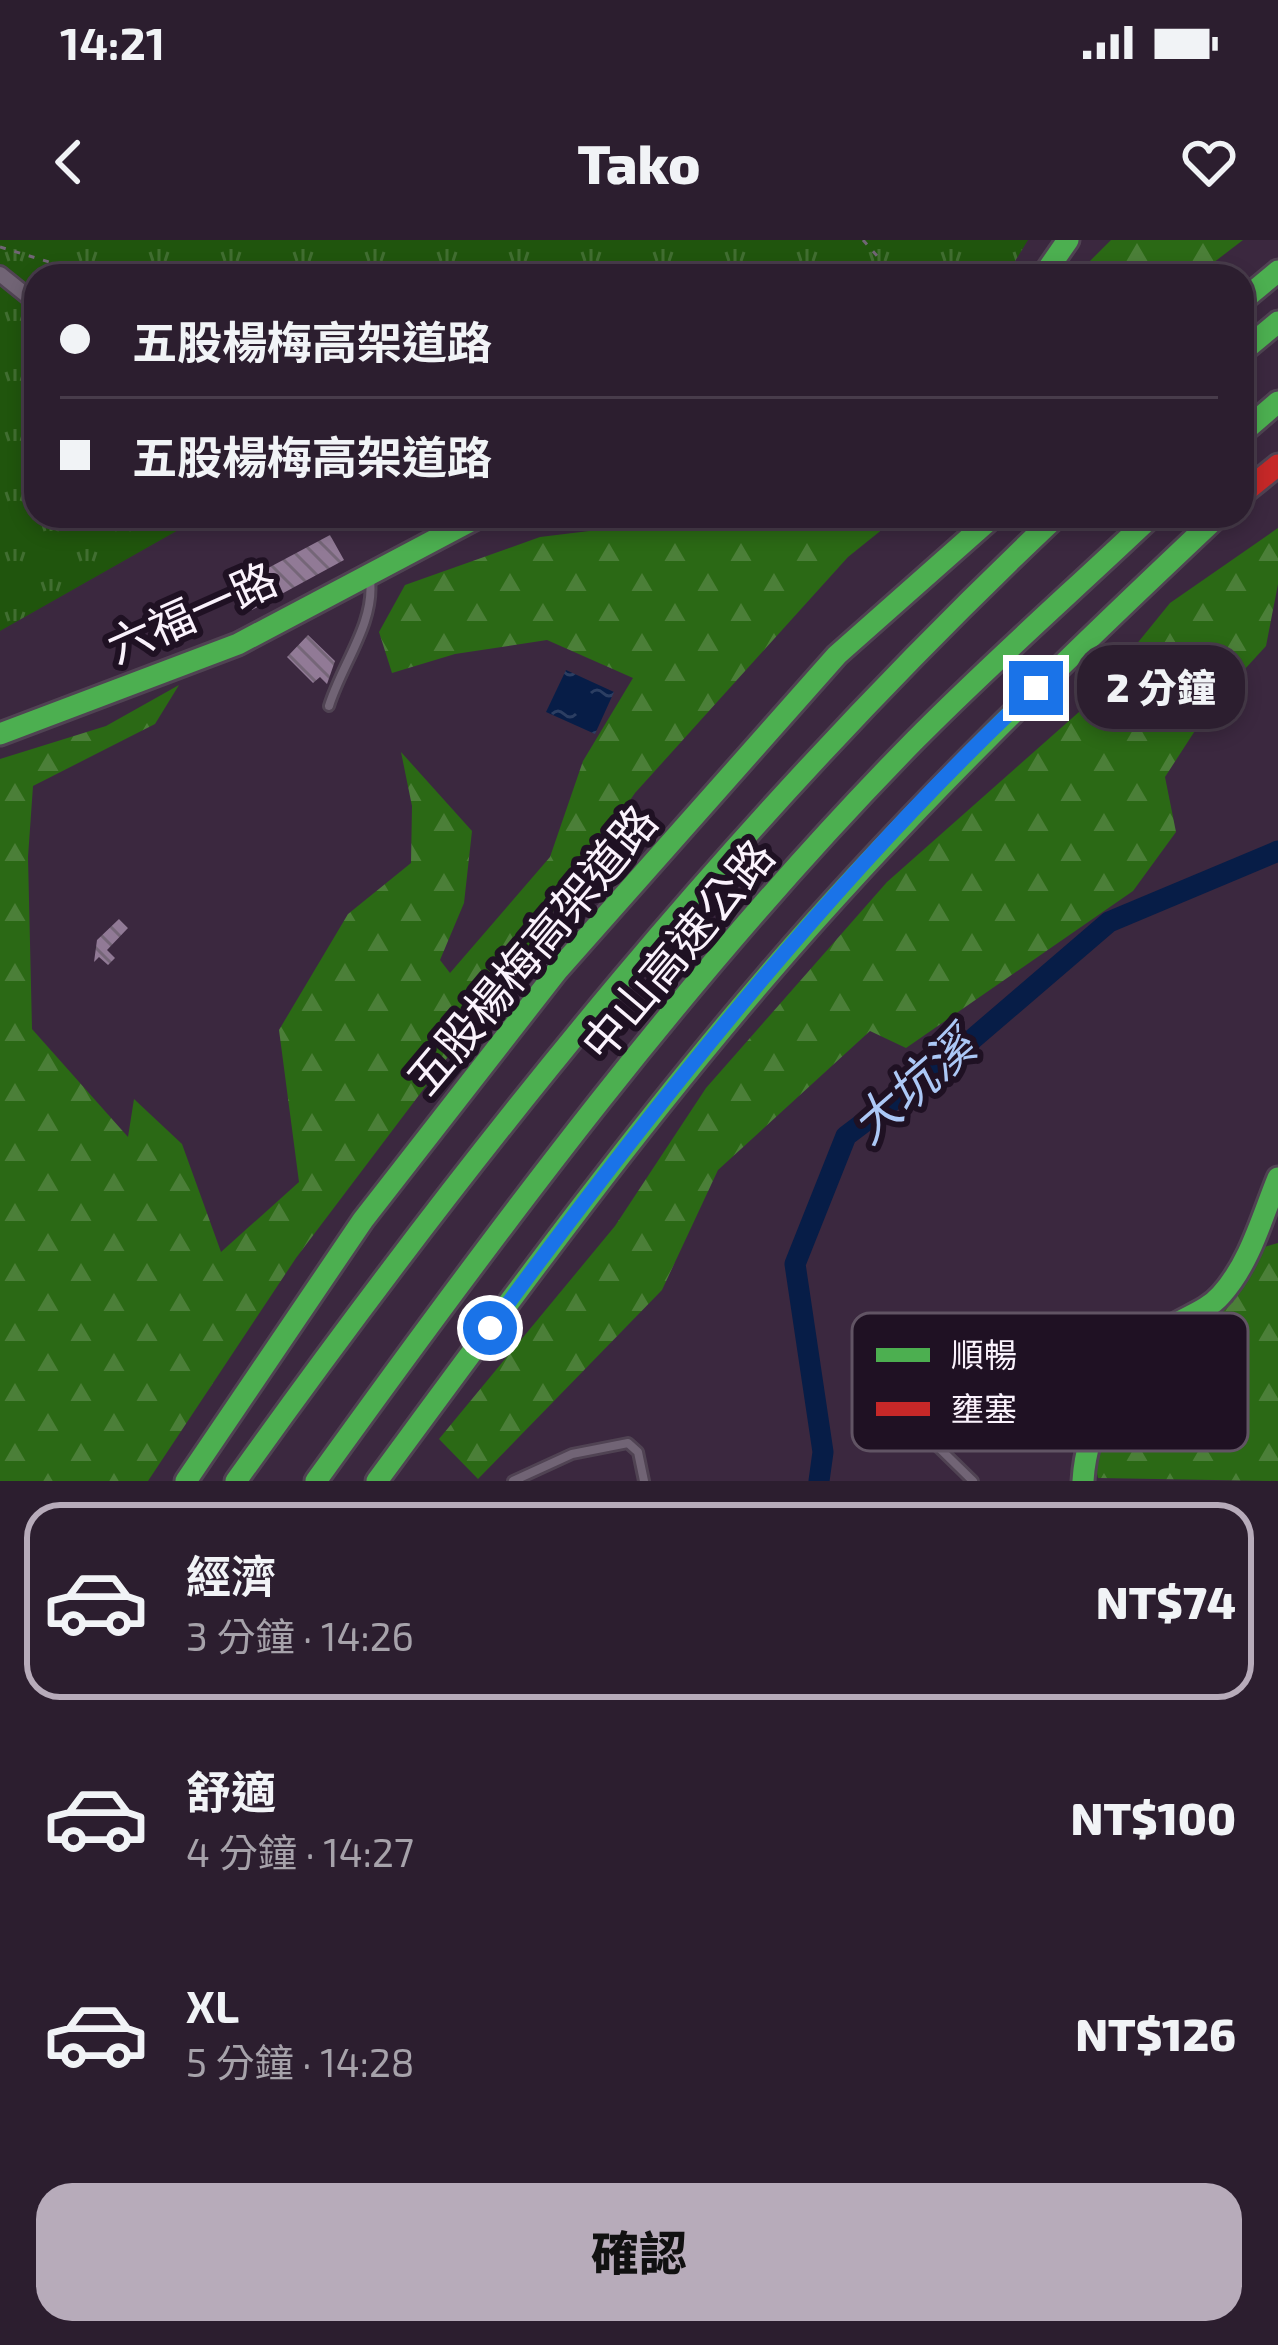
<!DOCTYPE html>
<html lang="zh-TW">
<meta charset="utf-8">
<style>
:root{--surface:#2c1e2f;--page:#382b3b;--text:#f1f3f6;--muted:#a6a2aa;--line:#483c4b;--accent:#b7abba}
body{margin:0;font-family:"Exo 2","Noto Sans TC",sans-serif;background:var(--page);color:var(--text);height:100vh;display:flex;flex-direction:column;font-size:45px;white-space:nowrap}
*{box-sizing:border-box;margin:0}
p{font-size:39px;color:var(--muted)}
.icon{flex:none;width:66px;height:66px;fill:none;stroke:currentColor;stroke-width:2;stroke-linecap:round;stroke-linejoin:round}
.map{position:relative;height:1241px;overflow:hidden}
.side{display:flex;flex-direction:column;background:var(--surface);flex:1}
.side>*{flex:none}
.guide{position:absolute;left:24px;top:24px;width:1230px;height:264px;border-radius:36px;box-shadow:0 6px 18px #0003,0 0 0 3px var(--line);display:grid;align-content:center;height:264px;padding:0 36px;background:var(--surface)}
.end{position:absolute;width:54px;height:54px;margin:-27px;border:15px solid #1a73e8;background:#fff;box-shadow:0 0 0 6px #fff}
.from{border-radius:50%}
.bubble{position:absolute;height:84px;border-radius:36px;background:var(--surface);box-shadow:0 6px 18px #0003,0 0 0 3px var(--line);font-size:39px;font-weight:800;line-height:84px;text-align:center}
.guide b{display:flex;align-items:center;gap:42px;height:114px;font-size:45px}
.guide b+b{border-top:3px solid var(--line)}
.guide i{width:30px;height:30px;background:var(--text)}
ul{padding:21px 0 0;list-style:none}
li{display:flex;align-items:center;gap:36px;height:198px;margin:0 24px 18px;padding:0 12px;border:6px solid transparent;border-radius:36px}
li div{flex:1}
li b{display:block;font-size:45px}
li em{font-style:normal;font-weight:800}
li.current{border-color:var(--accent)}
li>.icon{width:108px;height:108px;stroke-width:1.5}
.primary-button{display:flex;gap:24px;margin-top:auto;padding:24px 36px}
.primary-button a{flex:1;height:138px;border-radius:36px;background:var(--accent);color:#111;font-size:48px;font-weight:800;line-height:138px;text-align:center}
.status{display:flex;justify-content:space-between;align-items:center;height:84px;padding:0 60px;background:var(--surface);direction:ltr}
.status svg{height:33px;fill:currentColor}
header{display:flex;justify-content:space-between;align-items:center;height:156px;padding:0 36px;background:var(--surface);font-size:54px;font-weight:800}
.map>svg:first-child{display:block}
.grass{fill:url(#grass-tufts)}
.forest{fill:url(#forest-firs)}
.water{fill:url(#water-ripples)}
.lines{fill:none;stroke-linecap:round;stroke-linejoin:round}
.river{stroke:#071d47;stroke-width:21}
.building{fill:url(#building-back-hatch)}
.lane-casing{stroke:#504353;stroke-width:14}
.street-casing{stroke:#504353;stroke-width:20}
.fast-casing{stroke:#504353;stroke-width:27}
.jam-casing{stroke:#504353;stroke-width:27}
.path{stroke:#716575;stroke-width:3;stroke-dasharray:6 9;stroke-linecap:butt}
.lane{stroke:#716475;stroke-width:8}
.street{stroke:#716475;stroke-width:14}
.fast{stroke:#4caf50;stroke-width:21}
.jam{stroke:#c62828;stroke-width:21}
.route{stroke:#1a73e8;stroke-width:15}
.labels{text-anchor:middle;stroke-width:12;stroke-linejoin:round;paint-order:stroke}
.street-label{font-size:45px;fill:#faf2fc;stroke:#1f1123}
.water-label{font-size:48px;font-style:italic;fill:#acc8f6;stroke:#1f1123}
.key{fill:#1f1123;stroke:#615464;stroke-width:3}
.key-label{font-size:33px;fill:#faf2fc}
</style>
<div class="status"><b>14:21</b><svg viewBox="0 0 49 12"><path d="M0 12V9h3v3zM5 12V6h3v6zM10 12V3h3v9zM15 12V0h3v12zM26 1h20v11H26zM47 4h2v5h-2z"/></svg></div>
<header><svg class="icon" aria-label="back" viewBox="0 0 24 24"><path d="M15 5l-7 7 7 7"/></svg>Tako<svg class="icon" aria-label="heart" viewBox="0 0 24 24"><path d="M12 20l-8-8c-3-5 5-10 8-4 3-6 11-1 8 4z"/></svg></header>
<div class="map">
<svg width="1278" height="1241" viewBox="0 0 1278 1241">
<defs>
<pattern id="grass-tufts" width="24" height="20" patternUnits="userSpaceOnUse" patternTransform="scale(3)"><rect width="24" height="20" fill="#20550d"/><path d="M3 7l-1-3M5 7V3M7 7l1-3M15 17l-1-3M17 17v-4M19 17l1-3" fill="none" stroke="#416e31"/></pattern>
<pattern id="forest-firs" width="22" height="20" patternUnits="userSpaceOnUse" patternTransform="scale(3)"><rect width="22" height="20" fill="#2b6915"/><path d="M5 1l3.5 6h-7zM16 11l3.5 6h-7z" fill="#4b7f38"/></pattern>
<pattern id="water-ripples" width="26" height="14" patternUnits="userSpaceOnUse" patternTransform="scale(3)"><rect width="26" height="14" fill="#071d47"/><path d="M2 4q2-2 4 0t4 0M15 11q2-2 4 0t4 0" fill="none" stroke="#2c3e62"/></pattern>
<pattern id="building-back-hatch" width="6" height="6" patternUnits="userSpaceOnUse" patternTransform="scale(3)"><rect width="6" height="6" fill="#917a96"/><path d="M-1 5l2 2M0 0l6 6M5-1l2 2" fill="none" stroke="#756678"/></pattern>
</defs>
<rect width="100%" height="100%" fill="#3b283f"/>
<!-- grass -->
<path class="grass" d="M 0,0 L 1028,0 L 1006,36 L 36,36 L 36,276 L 203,276 L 0,391 Z"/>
<!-- forest -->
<path class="forest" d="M 1111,0 L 1243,0 L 1196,36 L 1075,36 Z
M 713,276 L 899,276 L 848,317 L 635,553 L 506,740 L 296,1018 L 148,1241 L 0,1241 L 0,519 L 106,486 L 179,445 L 155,484 L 33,546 L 28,617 L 32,789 L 128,897 L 134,859 L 182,904 L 221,1012 L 299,942 L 279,790 L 348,674 L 411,623 L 412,566 L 401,512 L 472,591 L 464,663 L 440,720 L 450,733 L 550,617 L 583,521 L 633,438 L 547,400 L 455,414 L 392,433 L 379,392 L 405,345 L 540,297 Z
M 1278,288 L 1278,344 L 1266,406 L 1211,466 L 1165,537 L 1176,592 L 1133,651 L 906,808 L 870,791 L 718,930 L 662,1050 L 478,1239 L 439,1199 L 615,986 L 706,848 L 887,642 L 1088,464 L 1170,363 Z
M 1278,1003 L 1278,1241 L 1098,1238 L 1094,1218 L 1168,1094 L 1233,1062 L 1250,1011 Z"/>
<!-- water -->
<path class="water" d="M 566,430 L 614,452 L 595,494 L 546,472 Z"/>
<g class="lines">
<!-- river -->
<path class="river" d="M 819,1241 L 823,1212 L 795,1024 L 846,896 L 961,809 L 1109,682 L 1278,611"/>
</g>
<!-- building -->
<path class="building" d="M 330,295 L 344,320 L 252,370 L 238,344 Z
M 308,395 L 335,421 L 327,444 L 320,437 L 313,443 L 287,417 Z
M 119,679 L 128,688 L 107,710 L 115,718 L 108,725 L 99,717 L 94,722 L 97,700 Z"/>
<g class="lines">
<!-- lane casing -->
<g class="lane-casing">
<path id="lane" d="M 329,466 C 342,424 375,383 370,340
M 889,1159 L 973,1241
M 513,1241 L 572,1214 L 628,1203 L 638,1212 L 644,1241"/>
</g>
<!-- street casing -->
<g class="street-casing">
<path id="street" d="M 0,34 L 36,63"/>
</g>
<!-- fast casing -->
<g class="fast-casing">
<path id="fast" d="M 1043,36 L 1068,0
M 1242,61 L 1278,31
M 1242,112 L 1278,82
M 1242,193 L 1278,162
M 0,494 L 238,404 L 480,276
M 186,1241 L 363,980 L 557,731 L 837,415 L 994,276
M 236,1241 C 487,890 743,573 1057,276
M 316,1241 C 501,984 692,727 915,500 C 991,423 1073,351 1152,276
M 377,1241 C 503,1070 628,898 766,737 C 906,573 1061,424 1218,276
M 1083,1241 C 1086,1185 1121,1123 1166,1090 C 1184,1077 1206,1072 1221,1055 C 1250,1023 1262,977 1278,938"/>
</g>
<!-- jam casing -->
<g class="jam-casing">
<path id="jam" d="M 1242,254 L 1278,225"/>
</g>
<!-- path -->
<path class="path" d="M 863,0 L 886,26 L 881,36
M 0,7 L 95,36
M 132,36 L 140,30 L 173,36"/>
<!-- lane -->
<use href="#lane" class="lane"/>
<!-- street -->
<use href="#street" class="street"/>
<!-- fast -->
<use href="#fast" class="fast"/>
<!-- jam -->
<use href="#jam" class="jam"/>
</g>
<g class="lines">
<!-- route -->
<path class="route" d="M 490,1088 C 650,870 838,632 1036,448"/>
</g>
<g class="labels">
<!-- street labels -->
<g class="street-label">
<text transform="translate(192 373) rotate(-24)" y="16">六福一路</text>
<text transform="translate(532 710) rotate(-50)" y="16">五股楊梅高架道路</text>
<text transform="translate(678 710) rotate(-50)" y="16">中山高速公路</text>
</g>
<!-- water labels -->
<g class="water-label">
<text transform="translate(913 846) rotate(-41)" y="17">大坑溪</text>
</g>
</g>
<!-- legend -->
<rect x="852" y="1073" width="396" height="138" rx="18" class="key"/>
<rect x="876" y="1108" width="54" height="14" fill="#4caf50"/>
<rect x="876" y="1162" width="54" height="14" fill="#c62828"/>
<g class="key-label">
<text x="951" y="1127">順暢</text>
<text x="951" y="1181">壅塞</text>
</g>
</svg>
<i class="end from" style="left:490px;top:1088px"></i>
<i class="end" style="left:1036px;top:448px"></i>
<div class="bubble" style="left:1077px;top:405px;width:168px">2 分鐘</div>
<div class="guide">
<b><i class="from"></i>五股楊梅高架道路</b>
<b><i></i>五股楊梅高架道路</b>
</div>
</div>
<section class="side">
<ul>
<li class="current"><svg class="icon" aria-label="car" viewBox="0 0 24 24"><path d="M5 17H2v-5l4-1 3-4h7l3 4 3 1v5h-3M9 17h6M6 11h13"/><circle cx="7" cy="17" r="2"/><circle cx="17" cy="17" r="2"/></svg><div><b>經濟</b><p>3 分鐘 · 14:26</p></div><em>NT$74</em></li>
<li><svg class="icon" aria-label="car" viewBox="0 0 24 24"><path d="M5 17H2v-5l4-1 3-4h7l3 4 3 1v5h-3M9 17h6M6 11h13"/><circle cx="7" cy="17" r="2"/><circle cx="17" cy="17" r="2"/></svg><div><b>舒適</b><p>4 分鐘 · 14:27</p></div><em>NT$100</em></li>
<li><svg class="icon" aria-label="car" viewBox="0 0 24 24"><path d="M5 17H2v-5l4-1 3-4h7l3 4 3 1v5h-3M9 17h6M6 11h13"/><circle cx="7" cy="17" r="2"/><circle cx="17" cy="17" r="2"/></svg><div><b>XL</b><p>5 分鐘 · 14:28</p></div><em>NT$126</em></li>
</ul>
<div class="primary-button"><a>確認</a></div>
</section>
